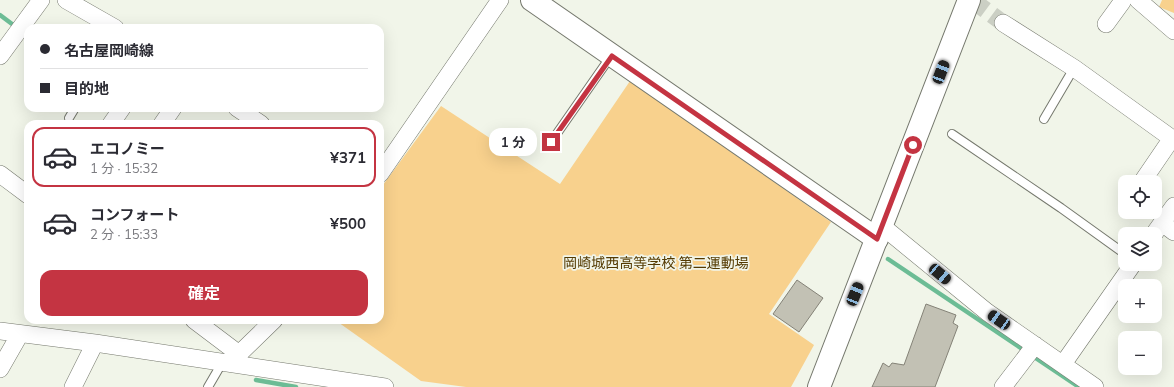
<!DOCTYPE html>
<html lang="ja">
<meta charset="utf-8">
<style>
:root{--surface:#fff;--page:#f2f2f3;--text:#2b2b33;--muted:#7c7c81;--line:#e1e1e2;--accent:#c43442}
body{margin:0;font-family:Mulish,"Noto Sans JP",sans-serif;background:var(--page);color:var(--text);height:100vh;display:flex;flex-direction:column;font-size:15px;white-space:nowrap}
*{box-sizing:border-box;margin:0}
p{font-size:13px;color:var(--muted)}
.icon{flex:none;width:22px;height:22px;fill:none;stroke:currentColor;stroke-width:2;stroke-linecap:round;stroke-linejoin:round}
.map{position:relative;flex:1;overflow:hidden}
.drawer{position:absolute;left:24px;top:120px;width:360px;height:204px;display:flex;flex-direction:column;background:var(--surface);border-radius:12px;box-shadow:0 4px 16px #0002}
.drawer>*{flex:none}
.banner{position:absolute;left:24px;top:24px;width:360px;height:88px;border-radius:12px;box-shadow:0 4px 16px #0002;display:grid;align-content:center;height:88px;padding:0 16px;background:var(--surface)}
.controls{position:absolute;left:1118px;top:175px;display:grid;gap:8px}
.controls a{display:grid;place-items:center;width:44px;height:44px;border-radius:8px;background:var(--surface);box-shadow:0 4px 16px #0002;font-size:20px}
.end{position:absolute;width:18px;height:18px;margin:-9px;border:5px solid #c43442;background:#fff;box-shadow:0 0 0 2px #fff}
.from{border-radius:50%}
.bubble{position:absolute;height:28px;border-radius:12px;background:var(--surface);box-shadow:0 4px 16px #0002;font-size:13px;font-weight:700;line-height:28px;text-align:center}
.car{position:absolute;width:12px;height:24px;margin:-12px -6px;border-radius:5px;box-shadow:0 0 3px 1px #0007;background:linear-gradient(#222 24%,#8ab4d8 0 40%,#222 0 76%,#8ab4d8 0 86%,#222 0)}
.banner b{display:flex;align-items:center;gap:14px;height:38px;font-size:15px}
.banner b+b{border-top:1px solid var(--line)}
.banner i{width:10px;height:10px;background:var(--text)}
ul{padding:7px 0 0;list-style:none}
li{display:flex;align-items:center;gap:12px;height:60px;margin:0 8px 6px;padding:0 8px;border:2px solid transparent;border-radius:12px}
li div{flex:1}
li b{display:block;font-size:15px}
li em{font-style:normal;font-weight:700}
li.on{border-color:var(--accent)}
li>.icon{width:36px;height:36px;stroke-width:1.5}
.button{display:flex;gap:8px;margin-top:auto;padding:8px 16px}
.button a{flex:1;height:46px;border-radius:12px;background:var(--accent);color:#fff;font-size:16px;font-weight:700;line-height:46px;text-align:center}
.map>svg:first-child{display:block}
.green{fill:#f8d18d}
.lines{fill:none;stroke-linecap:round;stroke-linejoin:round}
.stream{stroke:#6cbc95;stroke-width:4.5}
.building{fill:#c2c1b4;stroke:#848277}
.street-tunnel{stroke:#cbcfc4;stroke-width:17;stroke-dasharray:17 8;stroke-linecap:butt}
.lane-casing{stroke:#75786d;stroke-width:10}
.street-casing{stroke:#75786d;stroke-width:18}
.secondary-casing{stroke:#75786d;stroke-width:24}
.primary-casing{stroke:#75786d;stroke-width:24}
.lane{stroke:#fff;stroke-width:8}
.street{stroke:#fff;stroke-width:17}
.secondary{stroke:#fff;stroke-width:22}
.primary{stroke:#fff;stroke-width:22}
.route{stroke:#c43442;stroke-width:5}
.labels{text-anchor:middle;stroke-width:3.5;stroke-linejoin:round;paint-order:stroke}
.park-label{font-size:14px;fill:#543a00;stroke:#f1f5e9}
</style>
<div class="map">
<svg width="1174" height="387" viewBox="0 0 1174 387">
<rect width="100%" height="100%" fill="#f1f5e9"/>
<!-- green -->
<path class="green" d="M 1162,0 L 1174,0 L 1174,13 L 1159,7 Z
M 630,81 L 831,222 L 769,314 L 814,345 L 791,387 L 466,387 L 421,381 L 335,320 L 380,320 L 380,189 L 441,106 L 560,184 Z"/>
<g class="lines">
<!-- stream -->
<path class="stream" d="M 0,15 L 16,27
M 888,259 L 1079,387
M 256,380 L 296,387"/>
</g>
<!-- building -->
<path class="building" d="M 797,280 L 823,298 L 799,332 L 773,314 Z
M 926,304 L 956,315 L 953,323 L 958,326 L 935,387 L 872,387 L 883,363 L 889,367 L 892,363 L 904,365 Z"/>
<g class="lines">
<!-- street-tunnel -->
<path class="street-tunnel" d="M 972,0 L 1003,23"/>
<!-- lane casing -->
<g class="lane-casing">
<path id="lane" d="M 69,118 L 75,108
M 1044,119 L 1074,68
M 952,134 L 1061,208 L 1125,254
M 551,142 L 611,56
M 208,387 L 222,363"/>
</g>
<!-- street casing -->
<g class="street-casing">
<path id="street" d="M 66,0 L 115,28
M 1138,0 L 1174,31
M 1003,23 L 1074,68 L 1174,140
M 1106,24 L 1122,2
M 0,56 L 41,0
M 237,108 L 261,124
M 111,124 L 122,108
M 162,124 L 173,108
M 0,174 L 28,195
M 380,174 L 500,0
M 1142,182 L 1172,138
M 1162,223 L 1174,232
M 882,226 L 987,312 L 1095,387
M 1154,234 L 1174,206
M 194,320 L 239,354
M 0,331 L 95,343 L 385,387
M 236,364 L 239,354 L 274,320
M 1063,364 L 1133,264
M 0,369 L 20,334
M 73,387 L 95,343
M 1003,387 L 1035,345"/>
</g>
<!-- secondary casing -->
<g class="secondary-casing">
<path id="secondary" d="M 532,0 L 877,239"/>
</g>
<!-- primary casing -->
<g class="primary-casing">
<path id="primary" d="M 819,387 L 969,0"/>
</g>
<!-- lane -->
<use href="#lane" class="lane"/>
<!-- street -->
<use href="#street" class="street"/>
<!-- secondary -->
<use href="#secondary" class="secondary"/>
<!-- primary -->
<use href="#primary" class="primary"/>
</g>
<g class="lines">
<!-- route -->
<path class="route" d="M 551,142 L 612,56 L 877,239 L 913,145"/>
</g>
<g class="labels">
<!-- park labels -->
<g class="park-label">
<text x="656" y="268">岡崎城西高等学校 第二運動場</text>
</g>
</g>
</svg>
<div class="controls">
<a><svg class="icon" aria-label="locate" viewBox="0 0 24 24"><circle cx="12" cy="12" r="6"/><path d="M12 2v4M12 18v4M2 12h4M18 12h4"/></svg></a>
<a><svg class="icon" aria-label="layers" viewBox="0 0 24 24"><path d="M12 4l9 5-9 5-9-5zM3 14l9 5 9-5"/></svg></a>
<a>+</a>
<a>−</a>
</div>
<i class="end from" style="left:913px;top:145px"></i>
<i class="end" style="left:551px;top:142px"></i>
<div class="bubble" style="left:489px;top:128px;width:48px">1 分</div>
<i class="car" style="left:941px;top:72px;rotate:21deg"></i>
<i class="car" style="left:940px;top:274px;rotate:130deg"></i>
<i class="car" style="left:855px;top:294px;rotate:22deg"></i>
<i class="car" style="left:999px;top:320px;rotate:304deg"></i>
<div class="banner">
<b><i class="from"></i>名古屋岡崎線</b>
<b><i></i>目的地</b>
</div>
<section class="drawer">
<ul>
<li class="on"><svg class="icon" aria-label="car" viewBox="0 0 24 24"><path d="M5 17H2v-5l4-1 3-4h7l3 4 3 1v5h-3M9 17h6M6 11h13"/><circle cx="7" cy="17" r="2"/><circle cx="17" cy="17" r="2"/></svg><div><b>エコノミー</b><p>1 分 · 15:32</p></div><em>¥371</em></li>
<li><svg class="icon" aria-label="car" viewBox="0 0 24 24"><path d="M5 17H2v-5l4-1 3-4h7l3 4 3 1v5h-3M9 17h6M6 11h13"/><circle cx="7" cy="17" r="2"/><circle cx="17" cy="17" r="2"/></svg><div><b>コンフォート</b><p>2 分 · 15:33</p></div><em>¥500</em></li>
</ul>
<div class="button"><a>確定</a></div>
</section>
</div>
